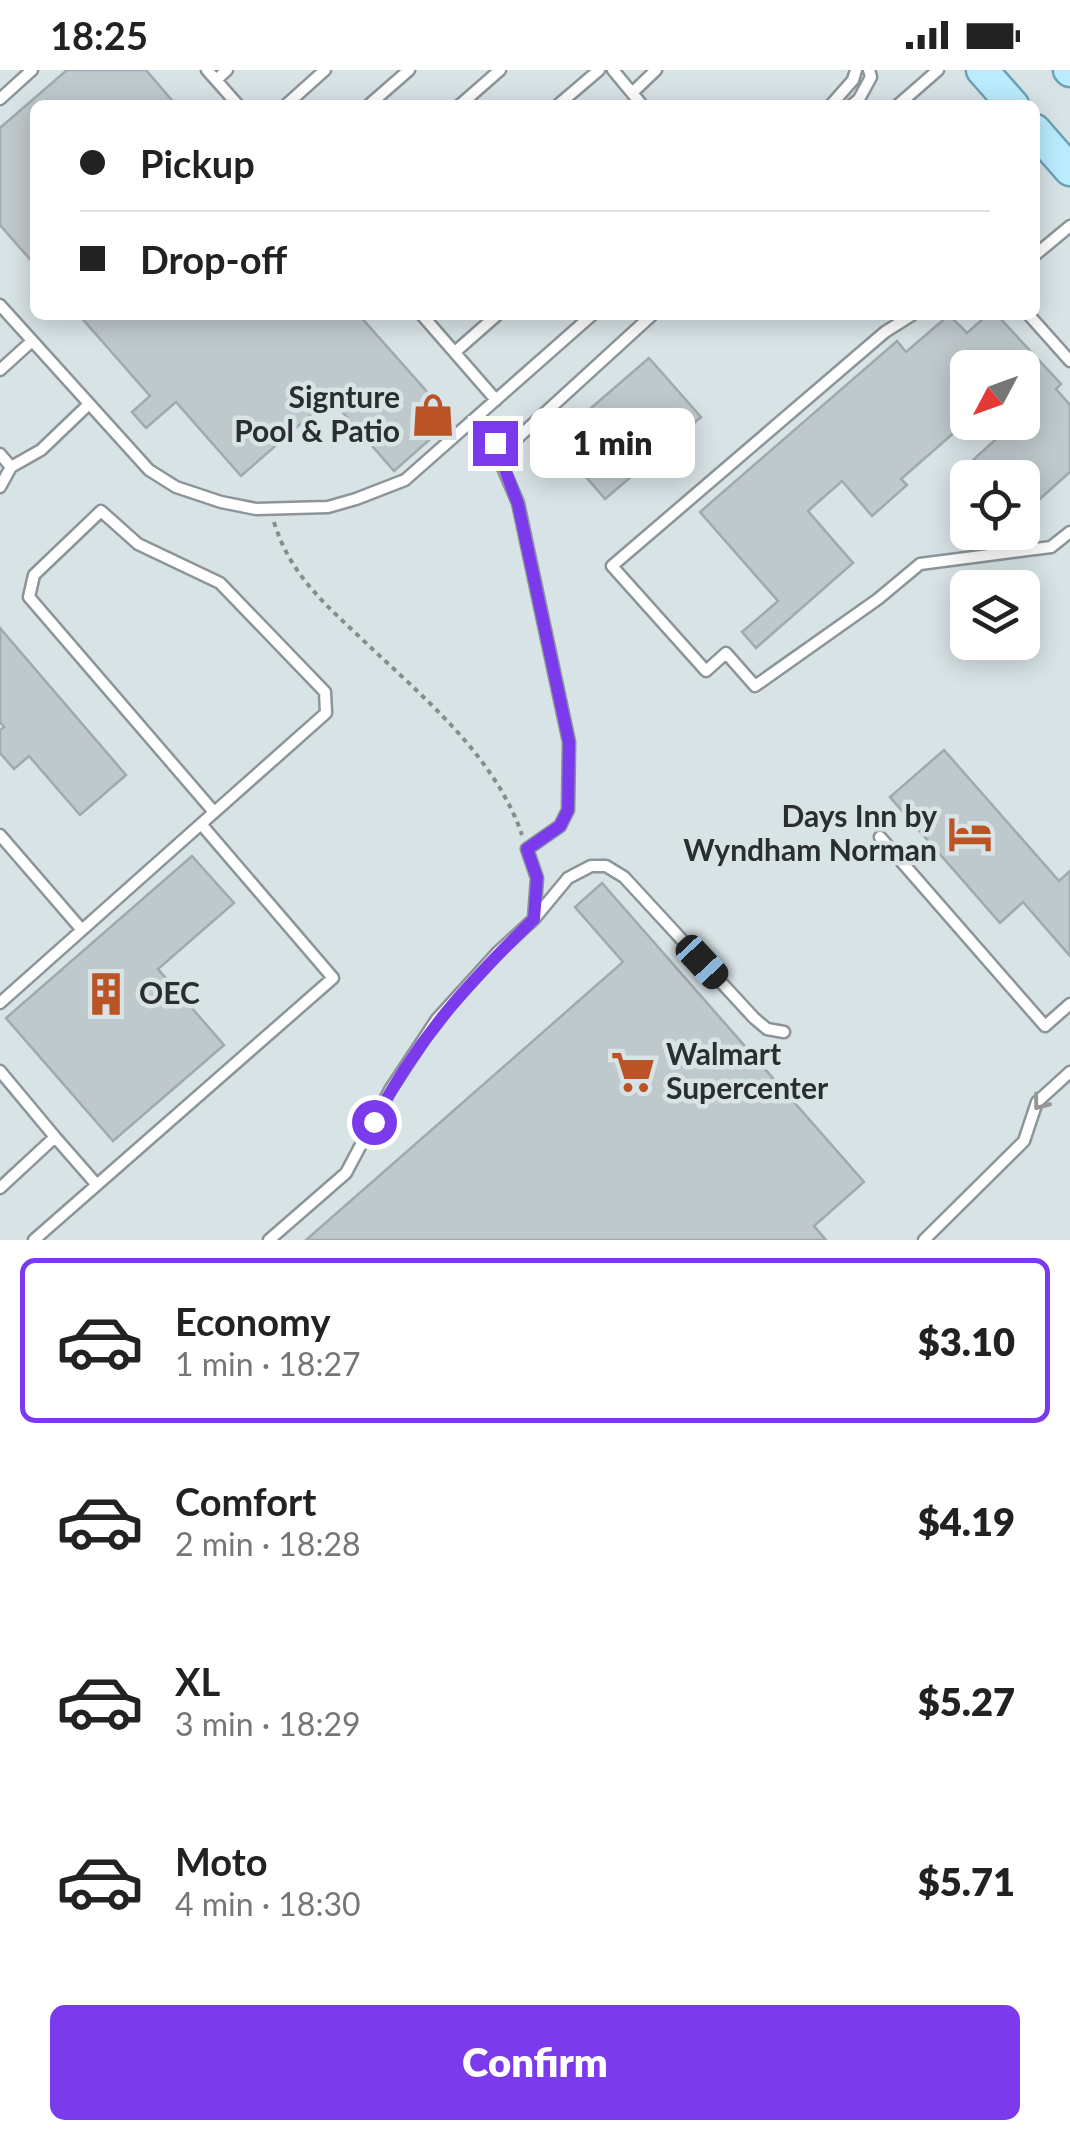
<!DOCTYPE html>
<meta charset="utf-8">
<style>
:root{--surface:#fff;--page:#f2f2f2;--text:#222;--muted:#767676;--line:#e0e0e0;--accent:#7c3aed}
body{margin:0;font-family:Lato,sans-serif;background:var(--page);color:var(--text);height:100vh;display:flex;flex-direction:column;font-size:38px;white-space:nowrap}
*{box-sizing:border-box;margin:0}
p{font-size:32px;color:var(--muted)}
.icon{flex:none;width:55px;height:55px;fill:none;stroke:currentColor;stroke-width:2;stroke-linecap:round;stroke-linejoin:round}
.map{position:relative;height:1170px;overflow:hidden}
.details{display:flex;flex-direction:column;background:var(--surface);flex:1}
.details>*{flex:none}
.guide{position:absolute;left:30px;top:30px;width:1010px;height:220px;border-radius:15px;box-shadow:0 5px 25px #0003;display:grid;align-content:center;height:220px;padding:0 50px;background:var(--surface)}
.needle{width:65px;rotate:229deg}
.buttons{position:absolute;left:950px;top:280px;display:grid;gap:20px}
.buttons a{display:grid;place-items:center;width:90px;height:90px;border-radius:15px;background:var(--surface);box-shadow:0 5px 25px #0003;font-size:50px}
.end{position:absolute;width:45px;height:45px;margin:-22px;border:12px solid #7c3aed;background:#fff;box-shadow:0 0 0 5px #fff}
.from{border-radius:50%}
.bubble{position:absolute;height:70px;border-radius:15px;background:var(--surface);box-shadow:0 5px 25px #0003;font-size:32px;font-weight:800;line-height:70px;text-align:center}
.car{position:absolute;width:30px;height:60px;margin:-30px -15px;border-radius:12px;box-shadow:0 0 8px 2px #0007;background:linear-gradient(#222 24%,#8ab4d8 0 40%,#222 0 76%,#8ab4d8 0 86%,#222 0)}
.guide b{display:flex;align-items:center;gap:35px;height:95px;font-size:38px}
.guide b+b{border-top:2px solid var(--line)}
.guide i{width:25px;height:25px;background:var(--text)}
ul{padding:18px 0 0;list-style:none}
li{display:flex;align-items:center;gap:30px;height:165px;margin:0 20px 15px;padding:0 30px;border:5px solid transparent;border-radius:15px}
li div{flex:1}
li b{display:block;font-size:38px}
li em{font-style:normal;font-weight:800}
li.current{border-color:var(--accent)}
li>.icon{width:90px;height:90px;stroke-width:1.5}
.primary-button{display:flex;gap:20px;margin-top:auto;padding:20px 50px}
.primary-button a{flex:1;height:115px;border-radius:15px;background:var(--accent);color:#fff;font-size:40px;font-weight:800;line-height:115px;text-align:center}
.status{display:flex;justify-content:space-between;align-items:center;height:70px;padding:0 50px;background:var(--surface);direction:ltr}
.status svg{height:28px;fill:currentColor}
.map>svg:first-child{display:block}
.building{fill:#bfc9cc;stroke:#a0a9ad;stroke-width:2.5}
.lines{fill:none;stroke-linecap:round;stroke-linejoin:round}
.service-casing{stroke:#8c9599;stroke-width:15}
.primary-casing{stroke:#6aa1b5;stroke-width:35}
.path{stroke:#858d8f;stroke-width:4;stroke-dasharray:5 5;stroke-linecap:butt}
.service{stroke:#fff;stroke-width:10}
.primary{stroke:#baecfd;stroke-width:30}
.oneway{stroke:#949698}
.route{stroke:#7c3aed;stroke-width:12}
.labels{text-anchor:middle;stroke-width:9;stroke-linejoin:round;paint-order:stroke}
.poi-label{font-size:30px;font-weight:bold;fill:#2a2e30;stroke:#d8e3e6;text-anchor:end}
</style>
<div class="status"><b>18:25</b><svg viewBox="0 0 49 12"><path d="M0 12V9h3v3zM5 12V6h3v6zM10 12V3h3v9zM15 12V0h3v12zM26 1h20v11H26zM47 4h2v5h-2z"/></svg></div>
<div class="map">
<svg width="1070" height="1170" viewBox="0 0 1070 1170">
<rect width="100%" height="100%" fill="#d8e3e6"/>
<!-- building -->
<path class="building" d="M 67,0 L 146,0 L 176,35 L 35,35 L 35,195 L 0,155 L 0,58 Z
M 79,245 L 359,245 L 452,350 L 394,401 L 330,328 L 241,406 L 176,332 L 146,358 L 132,342 L 150,326 Z
M 949,245 L 967,263 L 987,245 L 997,245 L 1061,314 L 1056,319 L 1070,335 L 1070,402 L 1023,444 L 1022,408 L 991,408 L 974,389 L 1004,362 L 995,352 L 1022,352 L 1022,298 L 968,298 L 968,352 L 973,352 L 967,357 L 964,354 L 901,409 L 907,415 L 872,446 L 842,411 L 808,441 L 853,493 L 756,578 L 742,562 L 778,531 L 700,442 L 897,271 L 906,282 Z
M 649,288 L 701,347 L 605,429 L 554,370 Z
M 0,558 L 126,705 L 80,745 L 29,686 L 14,699 L 0,683 L 0,660 L 4,657 L 0,652 Z
M 944,680 L 1059,811 L 1070,801 L 1070,886 L 1023,832 L 1000,853 L 890,727 Z
M 192,786 L 234,833 L 158,899 L 224,975 L 113,1071 L 6,948 Z
M 602,813 L 864,1112 L 814,1156 L 826,1170 L 306,1170 L 623,892 L 575,837 Z"/>
<g class="lines">
<!-- service casing -->
<g class="service-casing">
<path id="service" d="M 207,0 L 238,35
M 613,0 L 642,35
M 216,10 L 227,0
M 632,23 L 656,0
M 0,29 L 32,0
M 286,35 L 325,0
M 369,35 L 409,0
M 460,35 L 500,0
M 558,35 L 599,0
M 831,35 L 853,10 L 856,0
M 852,35 L 859,29 L 871,7 L 869,0
M 898,35 L 938,0
M 1035,185 L 1070,156
M 0,235 L 149,400 L 176,417 L 221,432 L 256,439 L 328,437 L 356,429 L 405,410 L 592,245
M 422,245 L 496,330
M 912,245 L 885,262 L 612,496 L 706,601 L 726,583 L 755,616 L 878,529 L 920,494 L 1051,477 L 1070,462
M 1029,245 L 1070,291
M 455,282 L 497,245
M 0,300 L 32,271
M 480,344 L 518,433 L 569,672 L 568,740 L 560,756 L 527,779 L 537,808 L 534,848
M 0,384 L 11,397 L 0,417
M 500,384 L 652,245
M 11,397 L 41,380 L 88,335
M 0,765 L 82,860
M 880,767 L 1045,956 L 1070,934
M 0,933 L 201,754
M 0,1001 L 55,1067
M 0,1118 L 55,1067 L 97,1115
M 34,1170 L 333,908 L 201,754 L 326,643 L 325,622 L 220,513 L 138,474 L 101,441 L 34,505 L 29,527 L 214,742
M 269,1170 L 346,1103 L 390,1020 L 437,949 L 497,883 L 534,849 L 568,808 L 591,796 L 606,796 L 624,807 L 754,948 L 767,959 L 784,962
M 924,1170 L 1024,1071 L 1037,1032 L 1070,1002"/>
</g>
<!-- primary casing -->
<g class="primary-casing">
<path id="primary" d="M 982,0 L 1013,35
M 1069,0 L 1070,1
M 1035,60 L 1070,100"/>
</g>
<!-- path -->
<path class="path" d="M 274,452 C 290,505 326,535 365,572 C 424,628 495,686 522,765"/>
<!-- service -->
<use href="#service" class="service"/>
<!-- primary -->
<use href="#primary" class="primary"/>
</g>
<!-- one-way arrows -->
<defs><path id="oneway-chevron" d="M-2-3.5L2.5 0L-2 3.5" fill="none" stroke-width="1.6" stroke-linecap="round" stroke-linejoin="round" transform="scale(2.5)"/></defs>
<use class="oneway" href="#oneway-chevron" transform="translate(1040 1033) rotate(127)"/>
<g class="lines">
<!-- route -->
<path class="route" d="M 374,1052 C 417,969 468,913 534,849 L 537,808 L 527,779 L 560,756 L 568,740 L 569,672 L 518,434 L 495,373"/>
</g>
<!-- icons -->
<defs>
<g id="shop-bare" transform="scale(3.45)"><path d="M-5-2.5h2.3a2.7 3.5 0 0 1 5.4 0H5L5.5 6h-11ZM-1.5-2.5h3a1.5 2.3 0 0 0-3 0Z" fill="#ba5427" stroke="#d8e3e6" stroke-width="2.5" paint-order="stroke"/></g>
<g id="hotel-bare" transform="scale(3.45)"><path d="M-6-4.5h1.5V1H6V5H4.5V3h-9V5H-6ZM-4 0a1.8 1.8 0 1 1 3.6 0ZM.5 0V-2.5h3Q6-2.5 6 0Z" fill="#ba5427" stroke="#d8e3e6" stroke-width="2.5" paint-order="stroke"/></g>
<g id="building-bare" transform="scale(3.45)"><path d="M-4-6H4V6H1V3H-1V6H-4ZM-2.5-4.3h1.7v1.8h-1.7ZM.8-4.3h1.7v1.8H.8ZM-2.5-1h1.7V.8h-1.7ZM.8-1h1.7V.8H.8Z" fill="#ba5427" stroke="#d8e3e6" stroke-width="2.5" paint-order="stroke"/></g>
<g id="supermarket-bare" transform="scale(3.45)"><path d="M-6-5.5h2.5l.6 2H6L4.5 2H-2.5L-4.4-4H-6ZM-1.5 3.2a1.3 1.3 0 1 0 .1 0ZM3 3.2a1.3 1.3 0 1 0 .1 0Z" fill="#ba5427" stroke="#d8e3e6" stroke-width="2.5" paint-order="stroke"/></g>
</defs>
<g fill-rule="evenodd">
<use href="#shop-bare" x="433" y="345"/>
<use href="#hotel-bare" x="970" y="764"/>
<use href="#building-bare" x="106" y="924"/>
<use href="#supermarket-bare" x="633" y="1002"/>
</g>
<g class="labels">
<!-- poi labels -->
<g class="poi-label">
<text x="400" y="338">Signture<tspan x="400" dy="34">Pool &amp; Patio</tspan></text>
<text x="937" y="757">Days Inn by<tspan x="937" dy="34">Wyndham Norman</tspan></text>
<text x="139" y="934" text-anchor="start">OEC</text>
<text x="666" y="995" text-anchor="start">Walmart<tspan x="666" dy="34">Supercenter</tspan></text>
</g>
</g>
</svg>
<div class="buttons">
<a><svg class="needle" viewBox="-14 -14 28 28"><path d="M0-13l5 13h-10z" fill="#e53935"/><path d="M0 13l5-13h-10z" fill="#767676"/></svg></a>
<a><svg class="icon" aria-label="locate" viewBox="0 0 24 24"><circle cx="12" cy="12" r="6"/><path d="M12 2v4M12 18v4M2 12h4M18 12h4"/></svg></a>
<a><svg class="icon" aria-label="layers" viewBox="0 0 24 24"><path d="M12 4l9 5-9 5-9-5zM3 14l9 5 9-5"/></svg></a>
</div>
<i class="end from" style="left:374px;top:1052px"></i>
<i class="end" style="left:495px;top:373px"></i>
<div class="bubble" style="left:530px;top:338px;width:165px">1 min</div>
<i class="car" style="left:702px;top:892px;rotate:137deg"></i>
<div class="guide">
<b><i class="from"></i>Pickup</b>
<b><i></i>Drop-off</b>
</div>
</div>
<section class="details">
<ul>
<li class="current"><svg class="icon" aria-label="car" viewBox="0 0 24 24"><path d="M5 17H2v-5l4-1 3-4h7l3 4 3 1v5h-3M9 17h6M6 11h13"/><circle cx="7" cy="17" r="2"/><circle cx="17" cy="17" r="2"/></svg><div><b>Economy</b><p>1 min · 18:27</p></div><em>$3.10</em></li>
<li><svg class="icon" aria-label="car" viewBox="0 0 24 24"><path d="M5 17H2v-5l4-1 3-4h7l3 4 3 1v5h-3M9 17h6M6 11h13"/><circle cx="7" cy="17" r="2"/><circle cx="17" cy="17" r="2"/></svg><div><b>Comfort</b><p>2 min · 18:28</p></div><em>$4.19</em></li>
<li><svg class="icon" aria-label="car" viewBox="0 0 24 24"><path d="M5 17H2v-5l4-1 3-4h7l3 4 3 1v5h-3M9 17h6M6 11h13"/><circle cx="7" cy="17" r="2"/><circle cx="17" cy="17" r="2"/></svg><div><b>XL</b><p>3 min · 18:29</p></div><em>$5.27</em></li>
<li><svg class="icon" aria-label="car" viewBox="0 0 24 24"><path d="M5 17H2v-5l4-1 3-4h7l3 4 3 1v5h-3M9 17h6M6 11h13"/><circle cx="7" cy="17" r="2"/><circle cx="17" cy="17" r="2"/></svg><div><b>Moto</b><p>4 min · 18:30</p></div><em>$5.71</em></li>
</ul>
<div class="primary-button"><a>Confirm</a></div>
</section>
